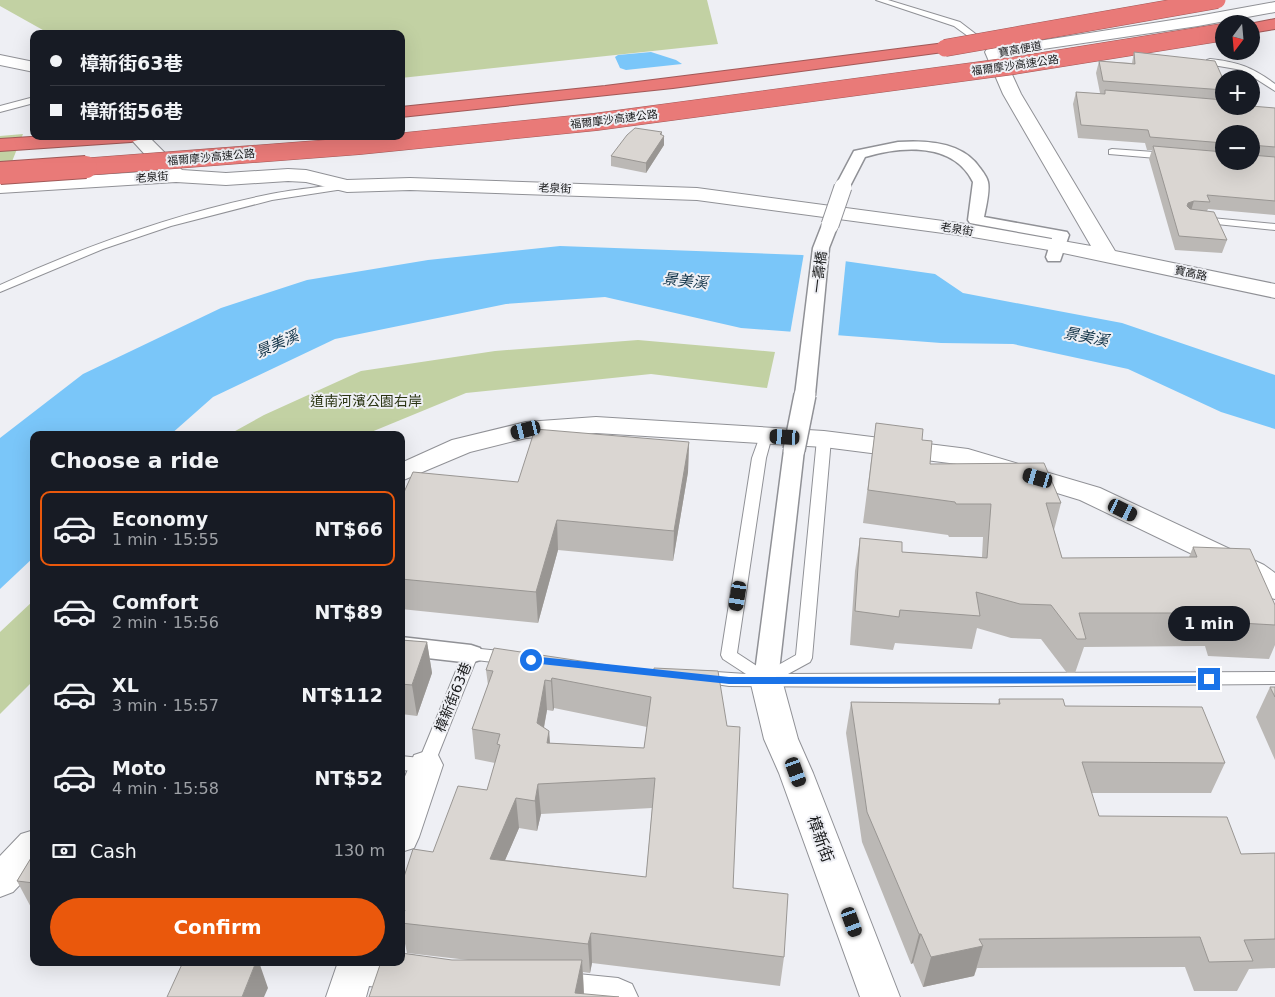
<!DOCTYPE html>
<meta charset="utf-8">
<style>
:root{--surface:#171b24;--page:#20242c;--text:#f1f3f6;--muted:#9ea1a6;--line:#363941;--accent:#ea580c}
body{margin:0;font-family:"DejaVu Sans","Noto Sans TC",sans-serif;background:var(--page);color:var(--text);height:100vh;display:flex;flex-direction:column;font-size:19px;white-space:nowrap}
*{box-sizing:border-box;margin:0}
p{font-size:16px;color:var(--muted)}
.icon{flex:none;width:28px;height:28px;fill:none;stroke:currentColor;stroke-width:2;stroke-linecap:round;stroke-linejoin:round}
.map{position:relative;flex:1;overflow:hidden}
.drawer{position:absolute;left:30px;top:431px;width:375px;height:535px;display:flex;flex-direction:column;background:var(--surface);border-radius:10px;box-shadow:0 5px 20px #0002}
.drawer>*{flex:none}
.top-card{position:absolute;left:30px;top:30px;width:375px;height:110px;border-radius:10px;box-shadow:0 5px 20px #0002;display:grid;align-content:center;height:110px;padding:0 20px;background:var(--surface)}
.needle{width:32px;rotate:196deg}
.buttons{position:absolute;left:1215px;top:15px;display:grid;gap:10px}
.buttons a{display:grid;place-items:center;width:45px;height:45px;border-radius:50%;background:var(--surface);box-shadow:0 5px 20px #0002;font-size:25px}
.end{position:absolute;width:22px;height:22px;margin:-11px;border:6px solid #1a73e8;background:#fff;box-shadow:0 0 0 2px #fff}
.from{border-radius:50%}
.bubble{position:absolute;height:35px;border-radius:18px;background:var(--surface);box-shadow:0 5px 20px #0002;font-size:16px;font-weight:600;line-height:35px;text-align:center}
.car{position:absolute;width:15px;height:30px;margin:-15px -8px;border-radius:6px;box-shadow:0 0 4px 1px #0007;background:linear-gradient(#222 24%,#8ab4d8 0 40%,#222 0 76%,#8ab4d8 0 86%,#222 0)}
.top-card b{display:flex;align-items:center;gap:18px;height:48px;font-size:19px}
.top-card b+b{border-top:1px solid var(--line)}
.top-card i{width:12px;height:12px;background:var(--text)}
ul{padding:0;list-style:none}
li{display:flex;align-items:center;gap:15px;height:75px;margin:0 10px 8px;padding:0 10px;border:2px solid transparent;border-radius:10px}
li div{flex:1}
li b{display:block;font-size:19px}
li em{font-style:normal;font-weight:600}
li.active{border-color:var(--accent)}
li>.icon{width:45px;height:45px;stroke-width:1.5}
h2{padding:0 20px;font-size:22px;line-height:60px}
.pay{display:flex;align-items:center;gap:12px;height:55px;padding:0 20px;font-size:19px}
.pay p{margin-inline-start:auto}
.button{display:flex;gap:10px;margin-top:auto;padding:10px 20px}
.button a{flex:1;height:58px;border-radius:30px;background:var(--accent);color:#fff;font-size:20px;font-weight:600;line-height:58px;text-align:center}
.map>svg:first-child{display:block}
.green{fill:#c2d1a3}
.water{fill:#7ac6f9}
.pier{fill:#eeeff4}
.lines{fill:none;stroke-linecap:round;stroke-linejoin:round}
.service-casing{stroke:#909196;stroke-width:2}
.pedestrian-casing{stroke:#909196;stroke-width:3}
.minor-casing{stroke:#909196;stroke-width:2}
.motorway-casing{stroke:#a15958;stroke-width:2}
.service{fill:#fff;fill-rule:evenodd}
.pedestrian{fill:#fff;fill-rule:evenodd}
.minor{fill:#fff;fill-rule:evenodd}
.motorway{fill:#e97a78;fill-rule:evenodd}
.pedestrian-bridge-far1-casing{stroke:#909196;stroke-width:19;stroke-linecap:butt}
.pedestrian-bridge-casing{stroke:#909196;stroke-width:24;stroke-linecap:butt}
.motorway-bridge-far1-casing{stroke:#a15958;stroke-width:18;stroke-linecap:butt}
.motorway-bridge-casing{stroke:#a15958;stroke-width:24;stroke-linecap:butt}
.pedestrian-bridge-far1{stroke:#fff;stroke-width:17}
.pedestrian-bridge{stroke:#fff;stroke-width:21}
.motorway-bridge-far1{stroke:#e97a78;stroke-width:17}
.motorway-bridge{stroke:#e97a78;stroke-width:22}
.wall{fill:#bbb8b5;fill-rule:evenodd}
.shaded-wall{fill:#999693}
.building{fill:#dad6d2;stroke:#999693;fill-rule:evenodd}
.route{fill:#1a73e8}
.labels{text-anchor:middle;stroke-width:4;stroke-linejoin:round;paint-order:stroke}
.far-street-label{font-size:11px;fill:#1b1c1d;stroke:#eeeff4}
.street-label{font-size:14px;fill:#1b1c1d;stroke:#eeeff4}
.park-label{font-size:14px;fill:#2a3413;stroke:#eeeff4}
.water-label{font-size:15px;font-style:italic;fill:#0f3146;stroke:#eeeff4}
.near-street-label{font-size:16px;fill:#1b1c1d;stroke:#eeeff4}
</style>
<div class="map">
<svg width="1275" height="997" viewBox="0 0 1275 997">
<rect width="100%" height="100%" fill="#eeeff4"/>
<!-- green -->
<path class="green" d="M 0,0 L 707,0 L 718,44 L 401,78 L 401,34 L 50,34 L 0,6 Z
M 23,134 L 3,184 L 0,184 L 0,136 Z
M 638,340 L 775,352 L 767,388 L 651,374 L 466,393 L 364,435 L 228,435 L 264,415 L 361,371 L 495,351 Z
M 34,600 L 34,680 L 0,714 L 0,632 Z"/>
<!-- water -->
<path class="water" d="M 651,52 L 676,60 L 682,64 L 626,70 L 620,68 L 615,57 L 618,55 Z
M 560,246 L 802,255 L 935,274 L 963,293 L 1122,323 L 1275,375 L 1275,429 L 1221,412 L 1128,369 L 1013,344 L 941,343 L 741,328 L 605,297 L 506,304 L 335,339 L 213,397 L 170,435 L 34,435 L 34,557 L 0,589 L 0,438 L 83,374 L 221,308 L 307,280 L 428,260 Z"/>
<!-- pier -->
<path class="pier" d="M 804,253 L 846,259 L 838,338 L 790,334 Z"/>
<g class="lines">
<!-- service casing -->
<g class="service-casing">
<path id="service" d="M 876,0 L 888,0 L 960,22 L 990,45 L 983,47 L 954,26 Z
M 1210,59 C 1238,62 1252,67 1275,84 L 1275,91 L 1242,70 L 1207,64 L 1207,60 Z
M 34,97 L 34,103 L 0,112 L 0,106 Z
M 1112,149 L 1168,153 L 1173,156 L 1168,159 L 1109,154 L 1109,150 Z
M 347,183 L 352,186 L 350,188 L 272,200 L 171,226 L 103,249 L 0,292 L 0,285 C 87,245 177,213 271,194 C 296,189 322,187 347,183 Z
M 1201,217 L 1275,224 L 1275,230 L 1197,222 L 1196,220 Z
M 766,432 L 772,436 L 766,458 L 737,653 L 766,672 L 796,655 L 817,439 L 824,435 L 831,439 L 812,658 L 810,662 L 788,674 L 1275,672 L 1275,684 L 888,687 L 729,686 L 695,681 L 693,677 L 695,673 L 701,671 L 746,674 L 723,659 L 721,655 L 752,458 L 760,436 Z
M 471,648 L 510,652 L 516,654 L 518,658 L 516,662 L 510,664 L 476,660 L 432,770 L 426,772 L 401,770 L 401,756 L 420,758 L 463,654 L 465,650 Z"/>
</g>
<!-- pedestrian casing -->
<g class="pedestrian-casing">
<path id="pedestrian" d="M 898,142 C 927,140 963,142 980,168 C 983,172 987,177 988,182 C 990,191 986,207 984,217 L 1067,232 L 1069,235 L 1060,261 L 1048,261 L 1046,257 L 1052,238 L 970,223 L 968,220 L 973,182 C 953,142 902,146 865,157 L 848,190 L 838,190 L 835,187 L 854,151 Z
M 830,220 L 836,222 L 838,225 L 829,248 L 815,395 L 812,399 L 805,401 L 798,399 L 795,395 L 813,248 L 822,225 L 824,222 Z
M 794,444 L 801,446 L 804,450 L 778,680 L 775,687 L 766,689 L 757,687 L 754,680 L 784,450 L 787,446 Z
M 401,637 L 471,645 L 480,648 L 483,654 L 480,660 L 471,663 L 401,655 Z"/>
</g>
<!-- minor casing -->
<g class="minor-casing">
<path id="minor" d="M 1275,2 L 1275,12 L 1198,26 L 1003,55 L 1021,94 L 1115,251 L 1275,284 L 1275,298 L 1049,250 L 973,237 L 697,200 L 410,190 L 347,192 L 306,182 L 288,181 L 226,185 L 176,182 L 0,193 L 0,181 L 160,171 L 128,136 L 148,136 L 182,170 L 226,173 L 288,169 L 306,170 L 347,180 L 410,178 L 697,188 L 973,225 L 1091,246 L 1003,94 L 985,52 L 987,49 L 1198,16 Z
M 0,55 L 34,62 L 34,72 L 0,65 Z
M 596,417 L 824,431 L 968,449 L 1100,488 L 1264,565 L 1275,573 L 1275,599 L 1264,596 L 1244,579 L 1080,500 L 965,465 L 824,447 L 596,433 L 526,438 L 470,452 L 401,481 L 401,463 L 452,440 L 526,422 Z
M 766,668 L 777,672 L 782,680 L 798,739 L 813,773 L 900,997 L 860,997 L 779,773 L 764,739 L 750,680 L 755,672 Z
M 426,751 L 438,755 L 443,765 L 419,837 L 414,848 L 401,852 L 401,786 L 414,755 Z
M 34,830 L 34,870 L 13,892 L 0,897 L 0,856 L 21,834 Z
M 401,954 L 416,956 L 430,961 L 436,974 L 430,987 L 416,992 L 369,986 L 366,997 L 326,997 L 338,962 L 401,962 Z
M 548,971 L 618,978 L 632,984 L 638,997 L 532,997 L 528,989 L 534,976 Z"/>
</g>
<!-- motorway casing -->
<g class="motorway-casing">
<path id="motorway" d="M 1275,19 L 1275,29 L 1251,33 L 1251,24 L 1249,24 Z
M 945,43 L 951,45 L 953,48 L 951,51 L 673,88 L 401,117 L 401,107 L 605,86 Z
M 46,136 L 140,136 L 138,140 L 131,142 L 0,151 L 0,139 Z"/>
</g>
<!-- service -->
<use href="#service" class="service"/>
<!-- pedestrian -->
<use href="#pedestrian" class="pedestrian"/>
<!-- minor -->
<use href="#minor" class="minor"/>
<!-- motorway -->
<use href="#motorway" class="motorway"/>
<!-- pedestrian-bridge-far1 casing -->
<g class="pedestrian-bridge-far1-casing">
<path id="pedestrian-bridge-far1" d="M 830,225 L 843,187"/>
</g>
<!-- pedestrian-bridge casing -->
<g class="pedestrian-bridge-casing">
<path id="pedestrian-bridge" d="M 794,450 L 805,395"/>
</g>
<!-- motorway-bridge-far1 casing -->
<g class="motorway-bridge-far1-casing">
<path id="motorway-bridge-far1" d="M 945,48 L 1217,0
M 69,168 L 358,146 L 595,122 L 1012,66 L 1224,32"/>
</g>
<!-- motorway-bridge casing -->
<g class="motorway-bridge-casing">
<path id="motorway-bridge" d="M 0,173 L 86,167"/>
</g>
<!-- pedestrian-bridge-far1 -->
<use href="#pedestrian-bridge-far1" class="pedestrian-bridge-far1"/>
<!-- pedestrian-bridge -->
<use href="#pedestrian-bridge" class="pedestrian-bridge"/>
<!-- motorway-bridge-far1 -->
<use href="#motorway-bridge-far1" class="motorway-bridge-far1"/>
<!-- motorway-bridge -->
<use href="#motorway-bridge" class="motorway-bridge"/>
</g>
<!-- wall -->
<path class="wall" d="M 1134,52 L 1224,81 L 1224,106 L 1275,108 L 1275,215 L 1208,209 L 1207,211 L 1227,240 L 1222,253 L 1175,250 L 1149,159 L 1152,150 L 1147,150 L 1145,143 L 1078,138 L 1073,104 L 1076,92 L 1104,94 L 1100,93 L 1096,73 L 1099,61 L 1132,63 ZM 1224,134 L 1251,134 L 1251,161 L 1224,161 Z
M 662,132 L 661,135 L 664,136 L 664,145 L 646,173 L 611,166 L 611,156 Z
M 876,423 L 922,440 L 930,464 L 1061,503 L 1054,530 L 1062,558 L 1189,557 L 1193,547 L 1275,605 L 1275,645 L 1269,659 L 1208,656 L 1205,646 L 1084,647 L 1075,673 L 1067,673 L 1041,639 L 1011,638 L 977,628 L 972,649 L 895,643 L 893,650 L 850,645 L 855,571 L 860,538 L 902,552 L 982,557 L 983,537 L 949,537 L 948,535 L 863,523 Z
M 689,442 L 688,472 L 673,561 L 558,550 L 538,623 L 401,609 L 401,499 L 518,482 Z
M 401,640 L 427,642 L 432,673 L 417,716 L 401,714 Z
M 486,670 L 654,672 L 733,888 L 784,957 L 780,986 L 592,963 L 590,973 L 583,972 L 584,994 L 369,997 L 452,960 L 468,960 L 407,953 L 404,939 L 401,938 L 401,886 L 433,852 L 487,790 L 495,763 L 475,759 L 472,729 L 488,685 ZM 554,708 L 647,727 L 644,748 L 550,743 L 549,731 L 544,728 L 547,710 L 553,711 ZM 652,808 L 646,877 L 505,860 L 519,828 L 537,831 L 541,814 Z
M 1270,687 L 1275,687 L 1275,760 L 1256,717 Z
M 999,699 L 1065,706 L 1225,763 L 1211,793 L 1091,793 L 1099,816 L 1241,854 L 1275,853 L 1275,968 L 1249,969 L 1237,991 L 1194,991 L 1185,967 L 977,968 L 974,976 L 923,987 L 913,963 L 911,964 L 862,842 L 846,733 L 851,702 L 998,704 Z
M 34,853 L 34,913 L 17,881 Z"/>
<!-- shaded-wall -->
<path class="shaded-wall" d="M 662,132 L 661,139 L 664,136 L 664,145 L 646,173 L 646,163 Z
M 1194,201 L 1190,214 L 1184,216 L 1188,203 Z
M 689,442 L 688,472 L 673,561 L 674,531 Z
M 557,520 L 558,550 L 538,623 L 536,592 Z
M 427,642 L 432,673 L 417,716 L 412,685 Z
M 552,678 L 554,708 L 553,711 L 551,681 Z
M 545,680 L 547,710 L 539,753 L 537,723 Z
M 549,731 L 551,761 L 547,743 Z
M 538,784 L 541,814 L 537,831 L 535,801 Z
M 516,798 L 519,828 L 493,888 L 490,859 Z
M 591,933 L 592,963 L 590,973 L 588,944 Z
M 919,934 L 921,934 L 913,963 L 911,964 Z
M 983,946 L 974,976 L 923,987 L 931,957 Z
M 582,960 L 584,997 L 575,993 Z
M 256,962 L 259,962 L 268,988 L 264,997 L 242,997 Z"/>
<!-- building -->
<path class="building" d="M 1134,52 L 1215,61 L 1224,81 L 1224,90 L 1103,81 L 1099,61 L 1135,64 Z
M 1105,90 L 1224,100 L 1224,106 L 1251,106 L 1275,108 L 1275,147 L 1251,145 L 1251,134 L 1224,134 L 1224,143 L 1150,137 L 1148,130 L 1081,125 L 1076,92 L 1105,94 Z
M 635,128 L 662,132 L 660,134 L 664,136 L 646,163 L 611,156 L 627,135 Z
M 1153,146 L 1224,152 L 1224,161 L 1251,161 L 1251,155 L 1275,157 L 1275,201 L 1207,195 L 1210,202 L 1194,201 L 1188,203 L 1187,206 L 1190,209 L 1214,212 L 1227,240 L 1179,236 Z
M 876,423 L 923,429 L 922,440 L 932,441 L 930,464 L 1044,463 L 1061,503 L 1046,503 L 1062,558 L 1197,557 L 1193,547 L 1250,549 L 1275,605 L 1275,625 L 1222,622 L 1218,613 L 1079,613 L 1086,639 L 1077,639 L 1051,605 L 1020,604 L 976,592 L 980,616 L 900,610 L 899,617 L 855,611 L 860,538 L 902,542 L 902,552 L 987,558 L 991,504 L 956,504 L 955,502 L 868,490 Z
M 535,429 L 689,442 L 674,531 L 557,520 L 536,592 L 401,579 L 401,499 L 413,472 L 518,482 Z
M 401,640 L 427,642 L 412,685 L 401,684 Z
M 494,648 L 654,672 L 654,668 L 718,671 L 727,726 L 740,727 L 733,888 L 788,894 L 784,957 L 591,933 L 588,944 L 401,923 L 405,910 L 401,910 L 401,886 L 413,849 L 433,852 L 458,786 L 487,790 L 500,745 L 497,744 L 500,734 L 472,729 L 493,671 L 486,670 ZM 552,678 L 651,697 L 644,748 L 547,743 L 549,731 L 537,723 L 545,680 L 551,681 ZM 655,778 L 646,877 L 490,859 L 516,798 L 535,801 L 538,784 Z
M 1270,687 L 1275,687 L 1275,697 Z
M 999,699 L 1063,699 L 1065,706 L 1202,707 L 1225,763 L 1082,762 L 1099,816 L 1227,817 L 1241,854 L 1275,853 L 1275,939 L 1244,940 L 1253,961 L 1209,962 L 1200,937 L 979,939 L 983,946 L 931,957 L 921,934 L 919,934 L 867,812 L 851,702 L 1000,704 Z
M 34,853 L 34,883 L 17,881 Z
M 401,953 L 452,960 L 582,960 L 575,993 L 619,997 L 369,997 L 381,962 L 401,962 Z
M 183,962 L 256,962 L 242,997 L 167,997 Z"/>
<!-- route -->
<path class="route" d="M 531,656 L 729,677 L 1209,676 L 1213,679 L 1209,683 L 729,684 L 531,663 L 526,660 Z"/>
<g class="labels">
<!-- far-street labels -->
<g class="far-street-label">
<text transform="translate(1020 49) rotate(-10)" y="4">寶高便道</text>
<text transform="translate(1015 65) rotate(-8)" y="4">福爾摩沙高速公路</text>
<text transform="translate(614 119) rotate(-7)" y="4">福爾摩沙高速公路</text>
<text transform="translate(211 157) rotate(-5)" y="4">福爾摩沙高速公路</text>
<text transform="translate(152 177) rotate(-4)" y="4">老泉街</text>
<text transform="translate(555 188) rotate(2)" y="4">老泉街</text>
<text transform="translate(957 229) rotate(9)" y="4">老泉街</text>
<text transform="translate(1191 273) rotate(12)" y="4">寶高路</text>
</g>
<!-- street labels -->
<g class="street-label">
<text transform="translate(819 272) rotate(-83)" y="5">一壽橋</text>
<text transform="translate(453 697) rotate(-68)" y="5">樟新街63巷</text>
</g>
<!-- park labels -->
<g class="park-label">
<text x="366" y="406">道南河濱公園右岸</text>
</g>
<!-- water labels -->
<g class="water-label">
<text transform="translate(685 281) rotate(6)" y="5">景美溪</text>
<text transform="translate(1086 337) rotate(11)" y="5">景美溪</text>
<text transform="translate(277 344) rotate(-24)" y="5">景美溪</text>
</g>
<!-- near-street labels -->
<g class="near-street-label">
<text transform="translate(821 839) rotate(70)" y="6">樟新街</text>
</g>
</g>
</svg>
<div class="buttons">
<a><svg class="needle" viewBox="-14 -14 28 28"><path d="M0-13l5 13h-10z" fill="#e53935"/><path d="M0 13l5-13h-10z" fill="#9ea1a6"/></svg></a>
<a>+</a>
<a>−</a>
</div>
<i class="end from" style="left:531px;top:660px"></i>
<i class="end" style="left:1209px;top:679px"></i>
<div class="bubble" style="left:1168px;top:606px;width:82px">1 min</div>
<i class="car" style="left:526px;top:430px;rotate:256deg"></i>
<i class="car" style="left:785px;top:437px;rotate:273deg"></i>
<i class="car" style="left:1038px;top:478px;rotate:286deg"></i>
<i class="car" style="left:1123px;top:510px;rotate:116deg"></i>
<i class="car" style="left:738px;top:596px;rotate:189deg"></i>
<i class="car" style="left:796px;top:772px;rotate:160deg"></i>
<i class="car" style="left:852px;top:922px;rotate:160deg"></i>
<div class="top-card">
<b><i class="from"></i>樟新街63巷</b>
<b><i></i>樟新街56巷</b>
</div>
<section class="drawer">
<h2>Choose a ride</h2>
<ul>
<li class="active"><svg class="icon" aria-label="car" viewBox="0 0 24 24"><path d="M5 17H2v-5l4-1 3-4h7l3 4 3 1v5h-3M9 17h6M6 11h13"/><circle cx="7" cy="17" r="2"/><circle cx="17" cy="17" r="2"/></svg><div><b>Economy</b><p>1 min · 15:55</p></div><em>NT$66</em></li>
<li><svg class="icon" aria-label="car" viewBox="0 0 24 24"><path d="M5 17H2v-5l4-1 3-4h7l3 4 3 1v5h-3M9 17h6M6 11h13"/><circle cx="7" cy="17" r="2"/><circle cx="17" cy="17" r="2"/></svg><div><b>Comfort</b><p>2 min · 15:56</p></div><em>NT$89</em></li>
<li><svg class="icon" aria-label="car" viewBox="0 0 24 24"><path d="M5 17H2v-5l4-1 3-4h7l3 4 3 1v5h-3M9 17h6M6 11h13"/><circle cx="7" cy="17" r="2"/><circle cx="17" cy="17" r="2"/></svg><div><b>XL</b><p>3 min · 15:57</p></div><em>NT$112</em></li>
<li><svg class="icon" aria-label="car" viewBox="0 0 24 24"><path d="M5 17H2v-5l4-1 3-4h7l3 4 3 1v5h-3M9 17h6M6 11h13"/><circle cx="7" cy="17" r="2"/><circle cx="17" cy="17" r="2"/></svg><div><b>Moto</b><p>4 min · 15:58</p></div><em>NT$52</em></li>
</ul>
<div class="pay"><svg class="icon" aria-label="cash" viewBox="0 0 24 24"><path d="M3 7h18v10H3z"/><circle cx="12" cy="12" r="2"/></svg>Cash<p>130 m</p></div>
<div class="button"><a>Confirm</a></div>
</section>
</div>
